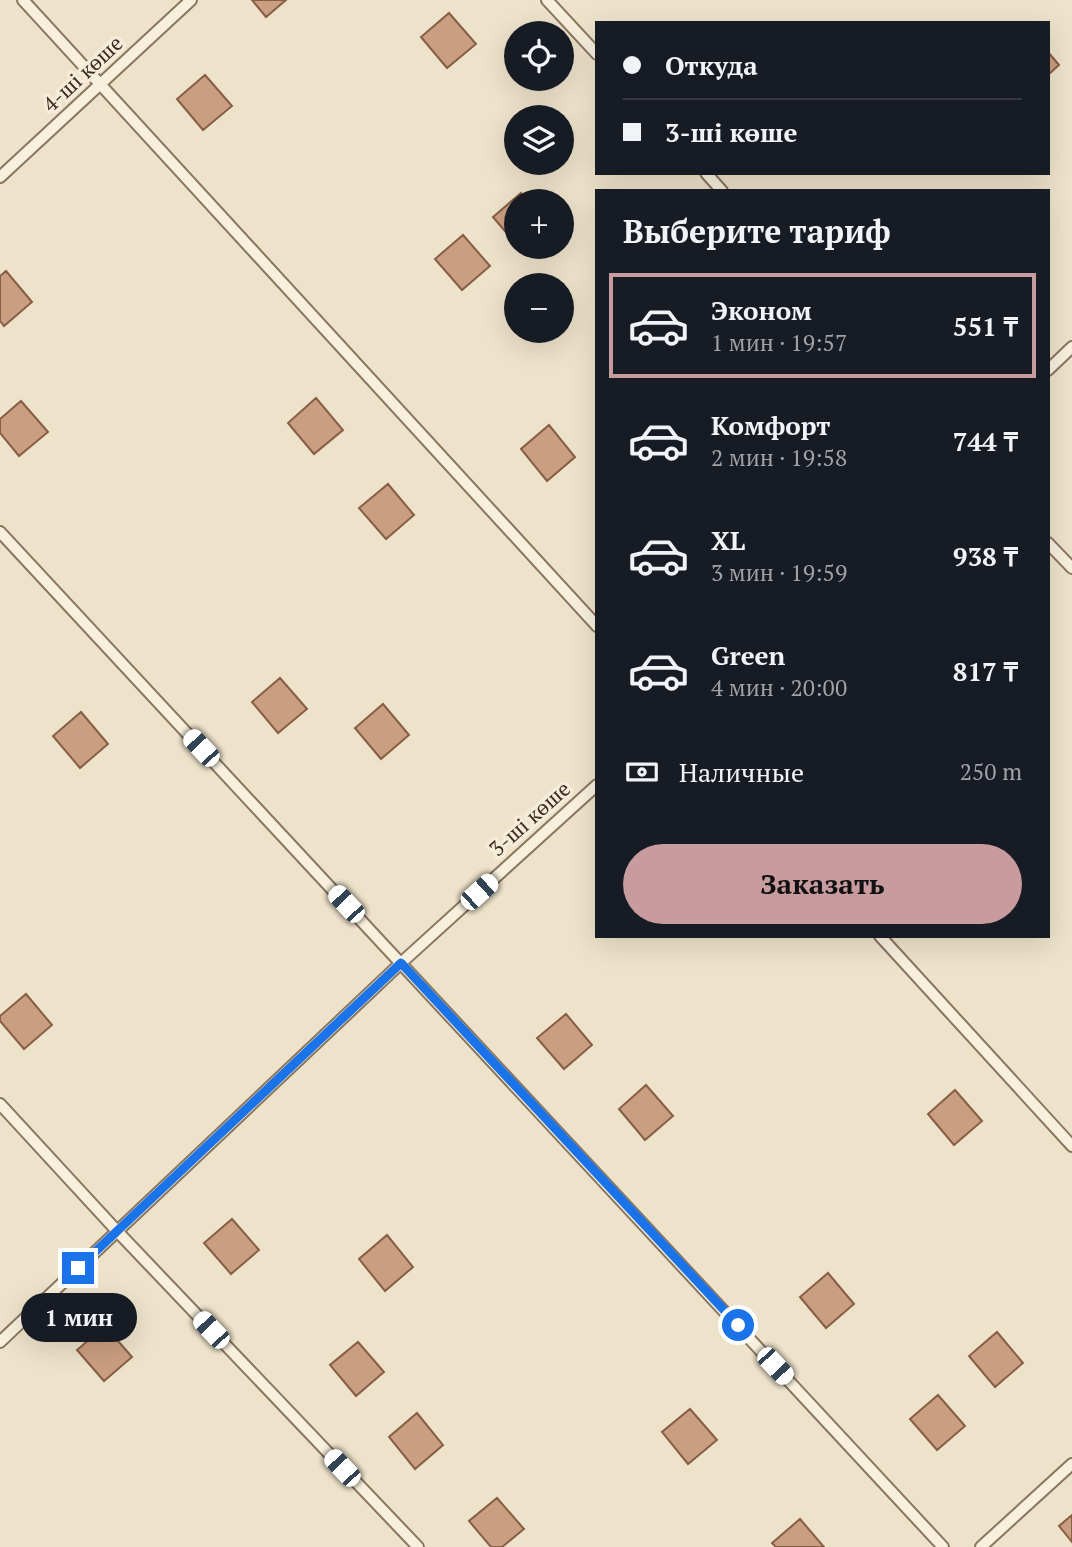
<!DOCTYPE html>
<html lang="ru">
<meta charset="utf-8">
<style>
:root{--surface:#171b24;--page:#242831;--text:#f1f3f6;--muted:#9ea1a6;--line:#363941;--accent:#c89c9f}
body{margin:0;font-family:"PT Serif",serif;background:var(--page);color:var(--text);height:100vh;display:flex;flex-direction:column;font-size:26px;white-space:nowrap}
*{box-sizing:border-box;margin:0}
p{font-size:23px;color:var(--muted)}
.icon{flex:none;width:38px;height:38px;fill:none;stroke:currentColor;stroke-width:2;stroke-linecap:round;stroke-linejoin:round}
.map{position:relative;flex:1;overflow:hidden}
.side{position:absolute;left:595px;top:189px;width:455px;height:749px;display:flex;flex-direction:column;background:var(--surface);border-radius:0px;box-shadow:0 7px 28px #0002}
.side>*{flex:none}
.hud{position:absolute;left:595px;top:21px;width:455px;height:154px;border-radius:0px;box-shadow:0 7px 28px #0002;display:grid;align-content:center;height:154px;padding:0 28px;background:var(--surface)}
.tools{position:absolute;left:504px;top:21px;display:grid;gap:14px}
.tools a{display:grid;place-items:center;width:70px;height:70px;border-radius:50%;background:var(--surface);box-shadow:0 7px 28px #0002;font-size:35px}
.end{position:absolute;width:32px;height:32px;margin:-16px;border:9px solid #1a73e8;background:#fff;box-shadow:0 0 0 4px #fff}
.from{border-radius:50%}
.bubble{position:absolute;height:49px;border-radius:24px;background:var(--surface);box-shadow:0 7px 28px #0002;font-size:23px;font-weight:700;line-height:49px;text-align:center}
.car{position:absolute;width:21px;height:42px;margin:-21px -10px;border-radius:9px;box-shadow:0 0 5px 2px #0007;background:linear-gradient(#fff 24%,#345 0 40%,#fff 0 76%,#345 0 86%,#fff 0)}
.hud b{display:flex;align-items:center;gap:24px;height:66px;font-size:26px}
.hud b+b{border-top:2px solid var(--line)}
.hud i{width:18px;height:18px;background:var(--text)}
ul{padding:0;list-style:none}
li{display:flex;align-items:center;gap:21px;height:105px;margin:0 14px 10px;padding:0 14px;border:4px solid transparent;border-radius:0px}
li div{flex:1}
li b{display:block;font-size:26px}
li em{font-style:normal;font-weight:700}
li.selected{border-color:var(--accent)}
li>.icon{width:63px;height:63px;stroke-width:1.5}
h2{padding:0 28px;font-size:32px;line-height:84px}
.pay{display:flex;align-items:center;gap:18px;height:77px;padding:0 28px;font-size:26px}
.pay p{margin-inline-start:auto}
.button{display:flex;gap:14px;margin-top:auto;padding:14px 28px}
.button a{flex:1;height:80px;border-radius:42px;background:var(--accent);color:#111;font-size:28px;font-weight:700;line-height:80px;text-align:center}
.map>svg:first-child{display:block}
.building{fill:#ca9e81;stroke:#885e45;stroke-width:2}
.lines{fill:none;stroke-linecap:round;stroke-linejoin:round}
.lane-casing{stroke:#8a755f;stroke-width:14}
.lane{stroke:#f8f0dd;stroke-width:10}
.route{stroke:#1a73e8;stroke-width:9}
.labels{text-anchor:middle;stroke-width:7;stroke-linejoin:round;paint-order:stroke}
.street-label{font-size:21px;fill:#3b2d21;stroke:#f5ecd9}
</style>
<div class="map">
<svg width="1072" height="1547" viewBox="0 0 1072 1547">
<rect width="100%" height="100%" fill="#ede2ca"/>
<!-- building -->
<path class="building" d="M 252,0 L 286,0 L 266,17 Z
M 449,13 L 476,44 L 447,68 L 421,37 Z
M 1048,52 L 1059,65 L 1048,75 Z
M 205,75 L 232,106 L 203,130 L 177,99 Z
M 521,193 L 528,201 L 516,201 L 516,244 L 493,217 Z
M 463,235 L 490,266 L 462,290 L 435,259 Z
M 6,271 L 32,302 L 4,326 L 0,321 L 0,276 Z
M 316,398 L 343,430 L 314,454 L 288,423 Z
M 21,401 L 48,432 L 19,456 L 0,433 L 0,419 Z
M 549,425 L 575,457 L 547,481 L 521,449 Z
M 388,484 L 414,515 L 386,539 L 359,508 Z
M 280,678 L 307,709 L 278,733 L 252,702 Z
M 383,704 L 409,735 L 381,759 L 355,728 Z
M 81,712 L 108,744 L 80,768 L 53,736 Z
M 26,994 L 52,1025 L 24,1049 L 0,1021 L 0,1016 Z
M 566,1014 L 592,1045 L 564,1069 L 537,1038 Z
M 646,1085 L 673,1116 L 645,1140 L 619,1109 Z
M 955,1090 L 982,1121 L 954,1145 L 928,1114 Z
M 232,1219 L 259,1250 L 231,1274 L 204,1243 Z
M 387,1235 L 413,1267 L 385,1291 L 359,1259 Z
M 828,1273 L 854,1304 L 826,1328 L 800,1297 Z
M 105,1326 L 132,1357 L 104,1381 L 77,1350 Z
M 997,1332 L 1023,1363 L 995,1387 L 969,1356 Z
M 358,1342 L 384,1372 L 356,1396 L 330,1365 Z
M 938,1395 L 965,1426 L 937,1450 L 910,1419 Z
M 690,1409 L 717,1440 L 688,1464 L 662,1432 Z
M 417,1413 L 443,1445 L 415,1469 L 389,1437 Z
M 497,1498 L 524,1529 L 502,1547 L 491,1547 L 469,1521 Z
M 1072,1515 L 1072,1542 L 1059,1526 Z
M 800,1519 L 824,1547 L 776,1547 L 772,1543 Z"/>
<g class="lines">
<!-- lane casing -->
<g class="lane-casing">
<path id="lane" d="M 23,0 L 597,626
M 547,0 L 597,54
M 706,173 L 722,191
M 0,177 L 191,0
M 1048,370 L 1072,347
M 0,532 L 943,1547
M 1048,543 L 1072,568
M 880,936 L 1072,1146
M 0,1104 L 117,1231 L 418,1547
M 0,1342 L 401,963 L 597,785
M 981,1547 L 1072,1464"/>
</g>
<!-- lane -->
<use href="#lane" class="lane"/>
</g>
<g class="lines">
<!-- route -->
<path class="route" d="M 78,1268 L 401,963 L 738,1325"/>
</g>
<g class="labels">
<!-- street labels -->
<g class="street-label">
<text transform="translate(83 74) rotate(-43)" y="7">4-ші көше</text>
<text transform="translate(530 819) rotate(-42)" y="7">3-ші көше</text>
</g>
</g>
</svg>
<div class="tools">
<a><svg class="icon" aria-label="locate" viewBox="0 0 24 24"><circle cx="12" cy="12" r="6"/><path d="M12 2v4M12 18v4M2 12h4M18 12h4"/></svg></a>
<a><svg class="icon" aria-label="layers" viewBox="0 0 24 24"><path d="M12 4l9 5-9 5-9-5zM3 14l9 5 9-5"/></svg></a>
<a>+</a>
<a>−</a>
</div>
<i class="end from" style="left:738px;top:1325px"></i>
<i class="end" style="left:78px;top:1268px"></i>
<div class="bubble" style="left:21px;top:1293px;width:116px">1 мин</div>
<i class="car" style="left:201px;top:748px;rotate:317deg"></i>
<i class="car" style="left:479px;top:892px;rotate:48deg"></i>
<i class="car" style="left:346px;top:904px;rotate:317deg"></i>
<i class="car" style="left:211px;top:1330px;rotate:317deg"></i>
<i class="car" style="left:775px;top:1366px;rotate:137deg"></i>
<i class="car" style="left:342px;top:1468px;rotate:317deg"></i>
<div class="hud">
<b><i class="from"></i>Откуда</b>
<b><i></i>3-ші көше</b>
</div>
<section class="side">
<h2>Выберите тариф</h2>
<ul>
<li class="selected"><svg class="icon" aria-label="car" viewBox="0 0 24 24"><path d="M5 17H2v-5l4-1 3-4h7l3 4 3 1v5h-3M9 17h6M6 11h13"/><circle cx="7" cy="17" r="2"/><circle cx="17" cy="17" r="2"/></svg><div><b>Эконом</b><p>1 мин · 19:57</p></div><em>551 ₸</em></li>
<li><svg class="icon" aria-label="car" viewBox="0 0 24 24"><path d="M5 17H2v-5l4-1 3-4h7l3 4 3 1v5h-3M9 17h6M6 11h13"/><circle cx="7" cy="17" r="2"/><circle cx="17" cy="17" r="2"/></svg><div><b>Комфорт</b><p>2 мин · 19:58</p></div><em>744 ₸</em></li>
<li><svg class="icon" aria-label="car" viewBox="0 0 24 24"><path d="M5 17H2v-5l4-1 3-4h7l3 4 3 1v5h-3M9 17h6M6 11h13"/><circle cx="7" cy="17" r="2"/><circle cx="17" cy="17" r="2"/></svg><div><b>XL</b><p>3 мин · 19:59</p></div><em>938 ₸</em></li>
<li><svg class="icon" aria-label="car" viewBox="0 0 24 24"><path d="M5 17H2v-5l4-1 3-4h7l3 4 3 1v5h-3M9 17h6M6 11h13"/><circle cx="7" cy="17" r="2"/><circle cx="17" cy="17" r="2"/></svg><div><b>Green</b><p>4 мин · 20:00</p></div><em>817 ₸</em></li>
</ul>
<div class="pay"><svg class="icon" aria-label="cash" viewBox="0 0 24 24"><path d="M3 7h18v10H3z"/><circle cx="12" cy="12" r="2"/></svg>Наличные<p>250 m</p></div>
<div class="button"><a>Заказать</a></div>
</section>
</div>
